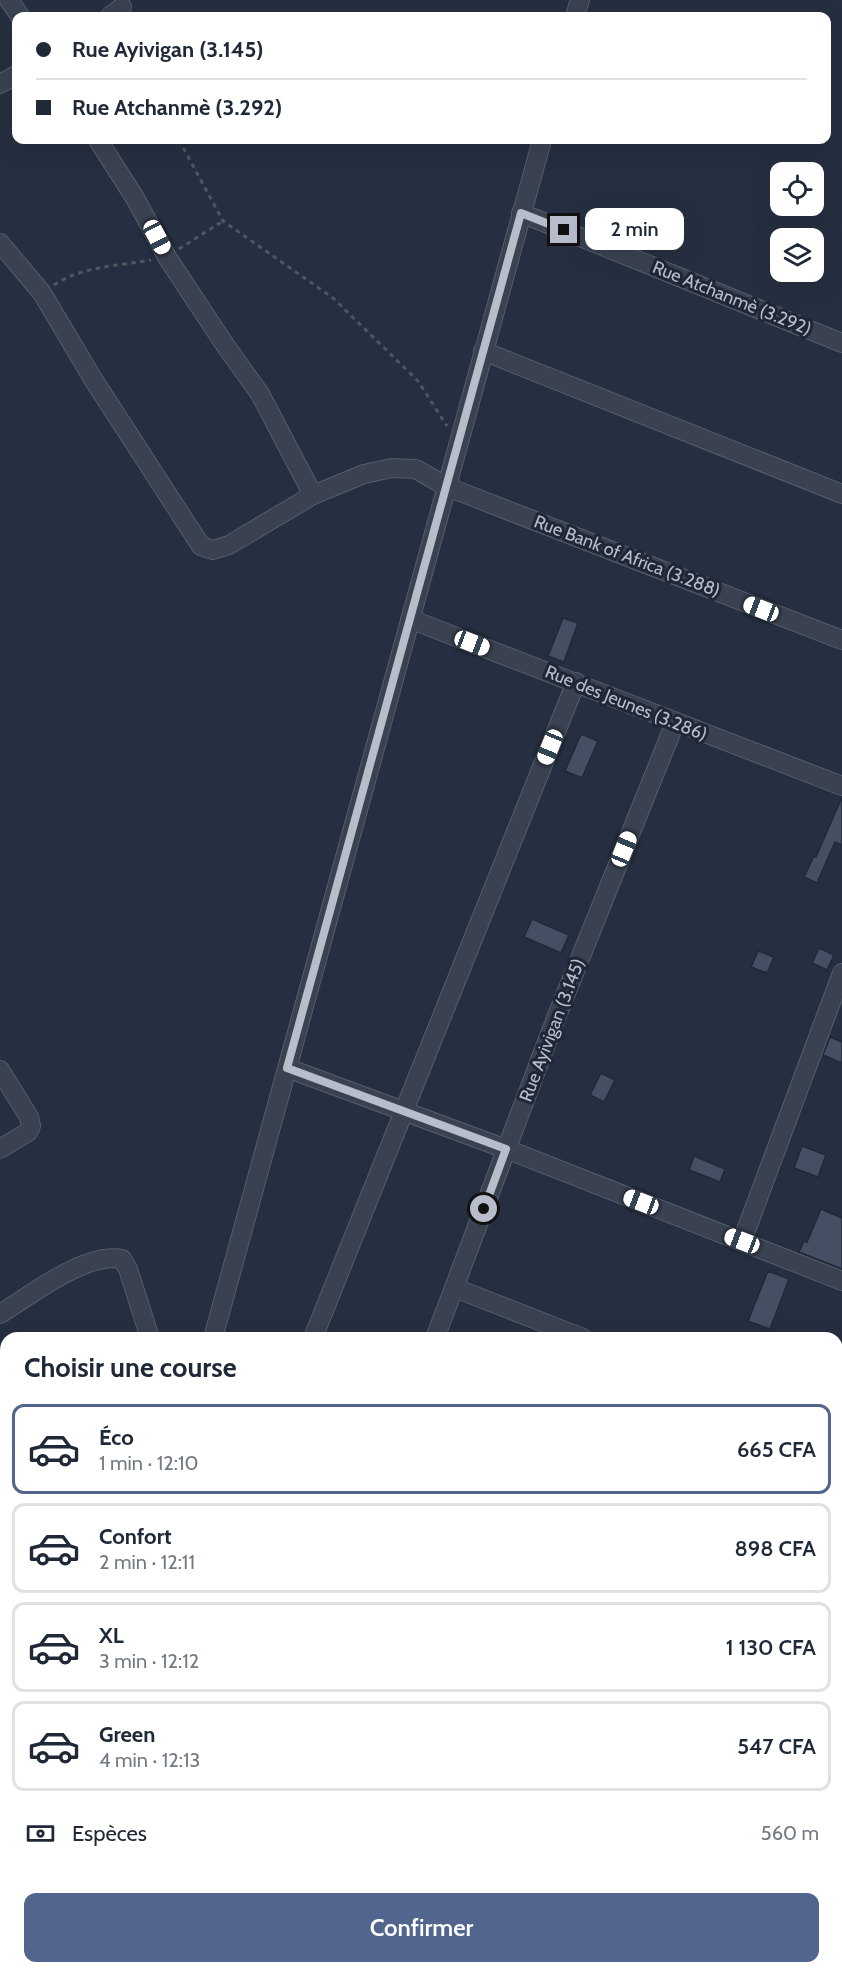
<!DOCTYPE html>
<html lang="fr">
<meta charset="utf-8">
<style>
:root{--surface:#fff;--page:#f2f2f3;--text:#1f2937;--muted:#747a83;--line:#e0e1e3;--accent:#52658e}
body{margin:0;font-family:Cabin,sans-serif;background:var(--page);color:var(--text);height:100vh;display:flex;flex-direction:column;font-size:22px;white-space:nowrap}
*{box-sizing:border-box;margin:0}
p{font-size:20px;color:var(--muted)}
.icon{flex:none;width:33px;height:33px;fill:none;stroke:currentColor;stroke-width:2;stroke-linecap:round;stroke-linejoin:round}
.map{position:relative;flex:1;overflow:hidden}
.drawer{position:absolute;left:0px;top:1332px;width:843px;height:642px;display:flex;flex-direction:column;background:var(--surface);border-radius:18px 18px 0 0;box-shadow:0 6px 24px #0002}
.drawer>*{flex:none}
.hud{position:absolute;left:12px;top:12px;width:819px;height:132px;border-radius:12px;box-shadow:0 6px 24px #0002;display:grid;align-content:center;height:132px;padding:0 24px;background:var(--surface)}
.tools{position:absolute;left:770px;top:162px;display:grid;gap:12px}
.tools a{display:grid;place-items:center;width:54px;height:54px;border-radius:12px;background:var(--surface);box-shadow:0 6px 24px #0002;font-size:30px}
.end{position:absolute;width:27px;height:27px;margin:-14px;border:8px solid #b7bdcb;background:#111;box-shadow:0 0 0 3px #111}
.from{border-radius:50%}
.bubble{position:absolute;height:42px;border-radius:12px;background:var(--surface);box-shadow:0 6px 24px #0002;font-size:20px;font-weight:600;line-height:42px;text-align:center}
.car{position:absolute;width:18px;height:36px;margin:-18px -9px;border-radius:8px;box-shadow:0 0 4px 2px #0007;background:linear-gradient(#fff 24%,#345 0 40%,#fff 0 76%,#345 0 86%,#fff 0)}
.hud b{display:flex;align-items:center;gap:21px;height:57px;font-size:22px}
.hud b+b{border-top:2px solid var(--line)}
.hud i{width:15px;height:15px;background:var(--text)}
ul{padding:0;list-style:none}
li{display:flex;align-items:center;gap:18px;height:90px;margin:0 12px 9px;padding:0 12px;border:3px solid var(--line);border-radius:12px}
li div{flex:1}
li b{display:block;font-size:22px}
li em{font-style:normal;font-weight:600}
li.current{border-color:var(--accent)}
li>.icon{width:54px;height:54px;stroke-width:1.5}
h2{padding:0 24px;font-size:27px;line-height:72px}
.pay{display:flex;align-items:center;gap:15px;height:66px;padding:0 24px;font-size:22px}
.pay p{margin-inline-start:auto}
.primary-button{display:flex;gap:12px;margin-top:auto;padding:12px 24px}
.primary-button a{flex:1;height:69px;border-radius:12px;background:var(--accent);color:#fff;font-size:24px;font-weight:600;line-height:69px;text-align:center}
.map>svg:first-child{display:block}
.building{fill:#454f63;stroke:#212938;stroke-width:1.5}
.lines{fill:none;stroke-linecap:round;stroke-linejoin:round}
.minor-casing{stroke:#555d6b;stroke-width:20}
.path{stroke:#465a5f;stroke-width:3;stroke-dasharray:4.5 4.5;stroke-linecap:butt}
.minor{stroke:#3a4251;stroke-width:18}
.route{stroke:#b7bdcb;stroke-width:8}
.labels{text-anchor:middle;stroke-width:6;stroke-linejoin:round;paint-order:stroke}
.street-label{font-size:18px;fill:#b7bdcb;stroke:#1f2636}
</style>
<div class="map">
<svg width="842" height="1974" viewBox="0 0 842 1974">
<rect width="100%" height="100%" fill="#262f41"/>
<!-- building -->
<path class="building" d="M 563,618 L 578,623 L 564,662 L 548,656 Z
M 581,734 L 598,741 L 582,778 L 565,771 Z
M 842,797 L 842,845 L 835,842 L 817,883 L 804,877 L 814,856 L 816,857 Z
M 532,919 L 569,935 L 561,953 L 524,937 Z
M 819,948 L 834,955 L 827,970 L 812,963 Z
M 758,951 L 774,957 L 767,973 L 751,967 Z
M 830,1037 L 842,1042 L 842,1063 L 823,1055 Z
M 601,1073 L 615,1080 L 604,1102 L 590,1095 Z
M 802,1146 L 826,1155 L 818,1177 L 794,1168 Z
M 694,1156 L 725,1169 L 720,1182 L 689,1170 Z
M 821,1209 L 842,1218 L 842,1269 L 799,1252 L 804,1241 L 807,1242 Z
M 768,1271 L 789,1279 L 770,1329 L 748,1321 Z"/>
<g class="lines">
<!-- minor casing -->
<g class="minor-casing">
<path id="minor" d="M 9,0 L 20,16
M 110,16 L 122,7
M 575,16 L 580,0
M 0,84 L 16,75
M 98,140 L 135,198 L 167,257 L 223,342 L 260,394 L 313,495
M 521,213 L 842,343
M 0,243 L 42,293 L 93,379 L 201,546 L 213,550 L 229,545 L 313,495 L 364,474 L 392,468 L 416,469 L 445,486 L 842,640
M 483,351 L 842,494
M 410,619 L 842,786
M 287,1068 L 506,1149 L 842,1281
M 0,1070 L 29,1117 L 31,1126 L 28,1132 L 0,1149
M 742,1241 L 842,973
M 455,1288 L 583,1338
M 0,1314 C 31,1295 85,1252 122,1259 L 128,1269 L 150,1338
M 213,1338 L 542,140
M 313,1338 L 576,682
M 435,1338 L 556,1018 L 675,723
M 837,1437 L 842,1439
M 0,1454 L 6,1465
M 837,1581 L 842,1583
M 837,1739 L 842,1726
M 0,1756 L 6,1765
M 191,1968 L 206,1974
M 37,1974 L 39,1968
M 176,1974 L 178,1968
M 298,1974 L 300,1968
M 423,1974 L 425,1968
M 597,1974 L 599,1968
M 745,1974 L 748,1968"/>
</g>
<!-- path -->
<path class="path" d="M 179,140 L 223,221 L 333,298 L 418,381 L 447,426
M 179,249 L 223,221
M 54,285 C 82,266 118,266 151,260"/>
<!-- minor -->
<use href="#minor" class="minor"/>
</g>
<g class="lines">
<!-- route -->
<path class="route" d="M 484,1209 L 506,1149 L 287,1068 L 521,213 L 564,230"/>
</g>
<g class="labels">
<!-- street labels -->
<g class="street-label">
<text transform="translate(732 298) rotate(22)" y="6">Rue Atchanmè (3.292)</text>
<text transform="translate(627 556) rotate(21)" y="6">Rue Bank of Africa (3.288)</text>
<text transform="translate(626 703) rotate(22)" y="6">Rue des Jeunes (3.286)</text>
<text transform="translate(552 1030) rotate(-69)" y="6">Rue Ayivigan (3.145)</text>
</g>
</g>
</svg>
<div class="tools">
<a><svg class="icon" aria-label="locate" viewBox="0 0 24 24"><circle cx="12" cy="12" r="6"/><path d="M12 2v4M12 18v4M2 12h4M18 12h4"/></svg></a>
<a><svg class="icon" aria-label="layers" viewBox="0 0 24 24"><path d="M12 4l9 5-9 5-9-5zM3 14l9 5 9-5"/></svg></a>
</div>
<i class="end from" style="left:484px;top:1209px"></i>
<i class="end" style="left:564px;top:230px"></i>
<div class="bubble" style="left:585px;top:208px;width:99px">2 min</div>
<i class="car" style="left:157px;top:237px;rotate:152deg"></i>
<i class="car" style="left:761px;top:609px;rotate:291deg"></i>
<i class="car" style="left:472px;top:643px;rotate:111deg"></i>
<i class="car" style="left:550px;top:747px;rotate:202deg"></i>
<i class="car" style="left:624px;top:849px;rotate:22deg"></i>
<i class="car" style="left:641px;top:1202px;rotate:291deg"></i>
<i class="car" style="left:742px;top:1241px;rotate:291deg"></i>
<div class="hud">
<b><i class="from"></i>Rue Ayivigan (3.145)</b>
<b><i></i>Rue Atchanmè (3.292)</b>
</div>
<section class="drawer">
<h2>Choisir une course</h2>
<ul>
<li class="current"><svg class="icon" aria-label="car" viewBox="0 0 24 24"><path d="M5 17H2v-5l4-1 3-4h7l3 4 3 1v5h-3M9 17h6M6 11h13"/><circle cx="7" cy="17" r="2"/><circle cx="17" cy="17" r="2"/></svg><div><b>Éco</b><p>1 min · 12:10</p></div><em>665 CFA</em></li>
<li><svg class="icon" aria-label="car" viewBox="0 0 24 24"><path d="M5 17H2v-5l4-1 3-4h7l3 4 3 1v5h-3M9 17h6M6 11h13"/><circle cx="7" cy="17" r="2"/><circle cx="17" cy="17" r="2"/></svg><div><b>Confort</b><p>2 min · 12:11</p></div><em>898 CFA</em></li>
<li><svg class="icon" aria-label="car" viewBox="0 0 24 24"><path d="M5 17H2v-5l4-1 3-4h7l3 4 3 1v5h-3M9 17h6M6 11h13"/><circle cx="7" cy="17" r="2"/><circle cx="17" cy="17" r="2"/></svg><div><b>XL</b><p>3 min · 12:12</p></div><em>1 130 CFA</em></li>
<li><svg class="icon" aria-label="car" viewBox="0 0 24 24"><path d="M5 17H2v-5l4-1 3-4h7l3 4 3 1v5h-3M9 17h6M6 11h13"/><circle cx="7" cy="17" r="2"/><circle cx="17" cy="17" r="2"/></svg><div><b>Green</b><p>4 min · 12:13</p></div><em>547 CFA</em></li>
</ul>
<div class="pay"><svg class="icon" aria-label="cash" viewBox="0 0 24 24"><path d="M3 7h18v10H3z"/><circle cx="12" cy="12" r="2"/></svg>Espèces<p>560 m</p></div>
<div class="primary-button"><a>Confirmer</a></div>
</section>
</div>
